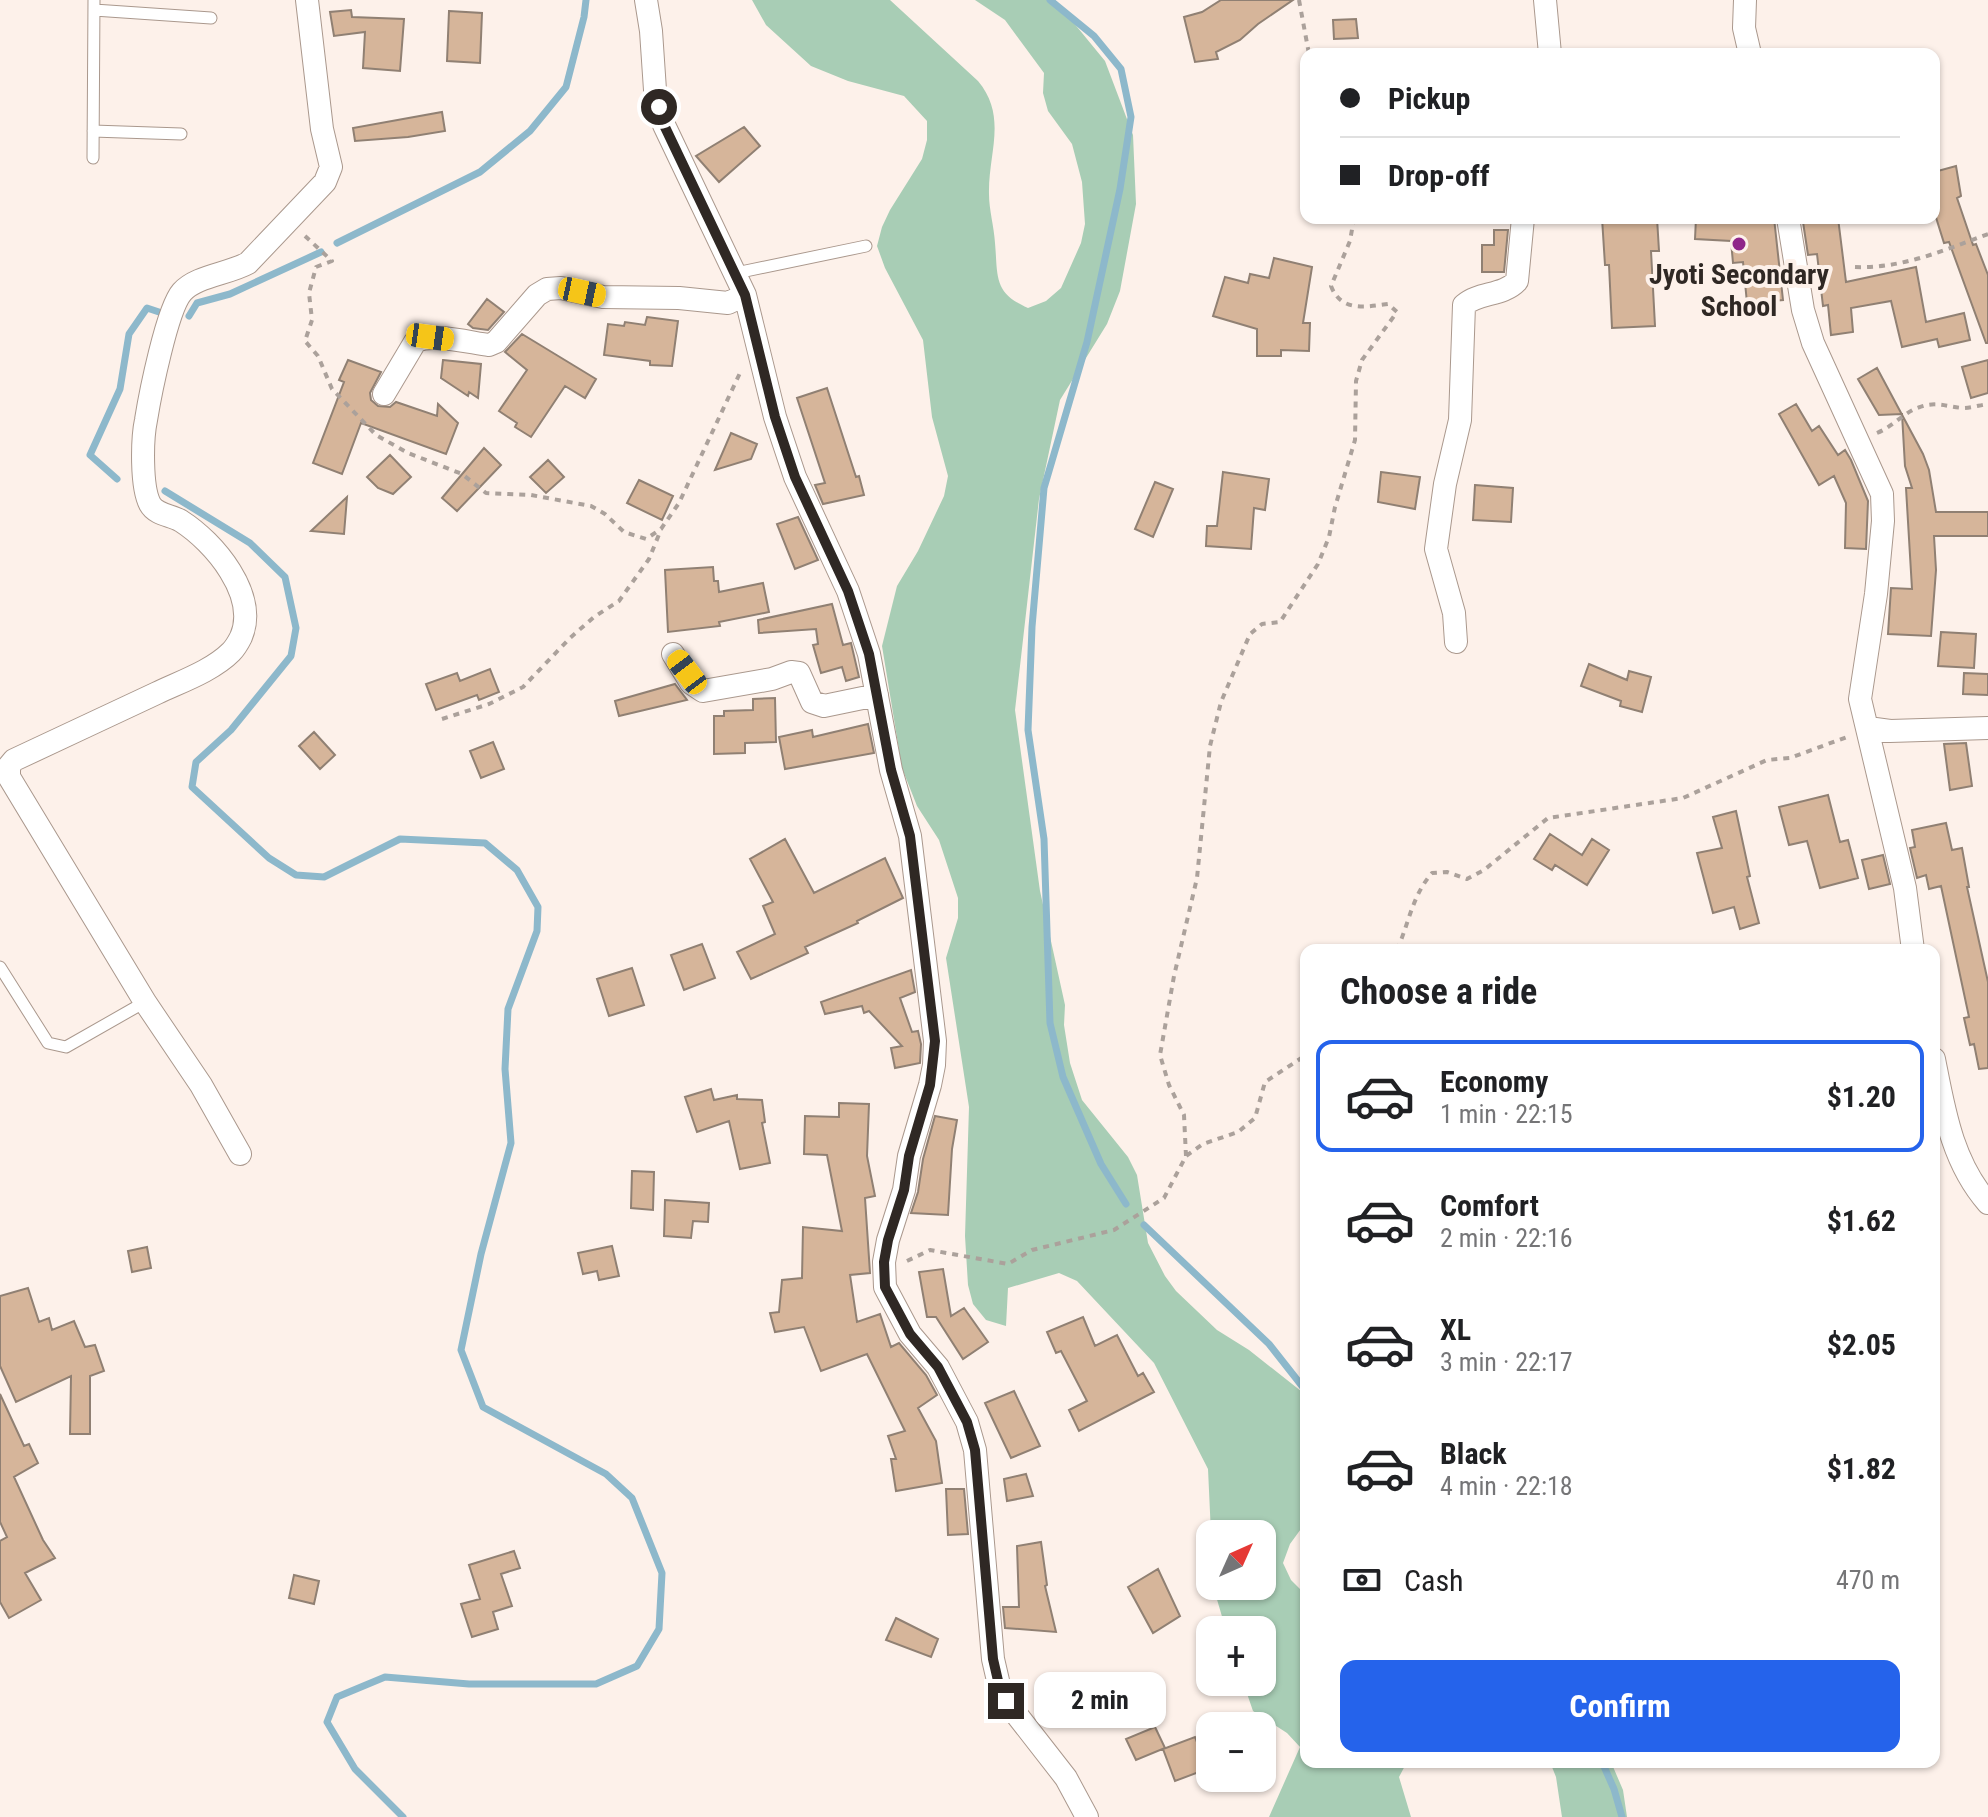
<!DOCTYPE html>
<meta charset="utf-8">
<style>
:root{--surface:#fff;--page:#f2f2f2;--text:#202124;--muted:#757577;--line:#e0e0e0;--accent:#2563eb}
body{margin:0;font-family:"Roboto Condensed",sans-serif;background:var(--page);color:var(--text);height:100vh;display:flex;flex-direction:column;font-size:30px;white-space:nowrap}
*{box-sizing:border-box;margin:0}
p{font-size:26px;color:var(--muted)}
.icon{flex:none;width:44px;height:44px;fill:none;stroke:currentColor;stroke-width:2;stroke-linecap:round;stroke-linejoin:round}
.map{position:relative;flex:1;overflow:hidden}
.sheet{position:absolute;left:1300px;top:944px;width:640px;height:824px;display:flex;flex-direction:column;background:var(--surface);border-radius:16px;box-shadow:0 2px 6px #0004}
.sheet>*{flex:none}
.guide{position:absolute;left:1300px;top:48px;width:640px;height:176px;border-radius:16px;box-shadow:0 2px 6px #0004;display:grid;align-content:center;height:176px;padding:0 40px;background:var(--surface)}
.needle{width:52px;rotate:45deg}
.controls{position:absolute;left:1196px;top:1520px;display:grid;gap:16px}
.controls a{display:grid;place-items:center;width:80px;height:80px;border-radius:16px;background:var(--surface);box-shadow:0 2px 6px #0004;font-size:40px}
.end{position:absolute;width:36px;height:36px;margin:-18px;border:10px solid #2f2824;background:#fff;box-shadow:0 0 0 4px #fff}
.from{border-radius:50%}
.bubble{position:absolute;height:56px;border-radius:16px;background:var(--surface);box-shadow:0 2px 6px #0004;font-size:26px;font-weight:700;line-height:56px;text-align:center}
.car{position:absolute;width:24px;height:48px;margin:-24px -12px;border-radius:10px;box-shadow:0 0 6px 2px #0007;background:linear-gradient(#f5c518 24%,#345 0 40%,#f5c518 0 76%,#345 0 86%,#f5c518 0)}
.guide b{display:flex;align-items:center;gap:28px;height:76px;font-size:30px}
.guide b+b{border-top:2px solid var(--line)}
.guide i{width:20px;height:20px;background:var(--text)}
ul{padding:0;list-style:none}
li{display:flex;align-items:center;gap:24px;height:112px;margin:0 16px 12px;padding:0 24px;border:4px solid transparent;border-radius:16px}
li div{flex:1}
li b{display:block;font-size:30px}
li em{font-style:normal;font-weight:700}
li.current{border-color:var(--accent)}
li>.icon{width:72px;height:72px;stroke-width:1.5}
h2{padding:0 40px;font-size:36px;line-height:96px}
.pay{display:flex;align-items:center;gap:20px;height:88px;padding:0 40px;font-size:30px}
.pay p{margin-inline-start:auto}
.primary-button{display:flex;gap:16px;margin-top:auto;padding:16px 40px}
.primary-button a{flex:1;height:92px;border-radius:16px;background:var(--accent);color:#fff;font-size:32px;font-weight:700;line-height:92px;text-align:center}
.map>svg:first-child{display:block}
.green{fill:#a8cdb5}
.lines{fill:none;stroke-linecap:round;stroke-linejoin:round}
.stream{stroke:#8db8cb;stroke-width:7}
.building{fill:#d6b59a;stroke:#908073;stroke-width:2}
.service-casing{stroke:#aa988d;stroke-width:13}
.minor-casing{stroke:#aa988d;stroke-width:24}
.path{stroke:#aba19b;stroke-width:4;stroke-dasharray:6 6;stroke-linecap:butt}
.service{stroke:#fff;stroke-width:11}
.minor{stroke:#fff;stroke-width:22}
.route{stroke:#2f2824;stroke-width:10}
.poi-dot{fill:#90268a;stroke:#fdf1ea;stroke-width:3}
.labels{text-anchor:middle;stroke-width:8;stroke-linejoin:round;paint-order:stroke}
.poi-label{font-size:28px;font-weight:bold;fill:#2f2824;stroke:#fdf1ea}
</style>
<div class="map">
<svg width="1988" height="1817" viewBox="0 0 1988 1817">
<rect width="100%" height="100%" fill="#fdf1ea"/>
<!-- green -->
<path class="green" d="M 752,0 L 890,0 L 978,81 C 1008,117 988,153 989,194 C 989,210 994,226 995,243 C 998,276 993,293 1028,308 L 1046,301 L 1061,288 L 1081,243 L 1085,224 L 1082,182 L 1072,144 L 1048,111 L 1043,93 L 1044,73 L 1005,20 L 975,0 L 1055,0 L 1105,61 L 1133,135 L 1136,204 L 1120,291 L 1107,324 L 1060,400 L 1039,499 L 1015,710 L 1040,891 L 1065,1005 L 1064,1025 L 1070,1063 L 1082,1100 L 1128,1157 L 1137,1175 L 1148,1243 L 1165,1276 L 1176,1291 L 1217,1330 L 1249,1350 L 1306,1395 L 1306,1522 L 1290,1544 L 1283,1563 L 1291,1580 L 1306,1595 L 1306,1762 L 1407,1762 L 1399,1777 L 1411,1817 L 1269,1817 L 1300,1747 L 1287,1733 L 1253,1711 L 1243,1682 L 1262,1682 L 1262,1630 L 1226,1630 L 1213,1586 L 1262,1586 L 1262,1534 L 1211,1534 L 1208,1469 L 1154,1363 L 1077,1281 L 1059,1273 L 1008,1288 L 1006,1326 L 986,1320 L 973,1304 L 968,1285 L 965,1236 L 969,1107 L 946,958 L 958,918 L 958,898 L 939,840 L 917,806 L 902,768 L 882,646 L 897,586 L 918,551 L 944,496 L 948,476 L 932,417 L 923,340 L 885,268 L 877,246 L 882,227 L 890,210 L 922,159 L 927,140 L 927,121 L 904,96 L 848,81 L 811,66 L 766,25 Z
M 1550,1762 L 1611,1762 L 1623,1790 L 1627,1817 L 1562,1817 L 1556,1777 Z"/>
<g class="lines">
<!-- stream -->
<path class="stream" d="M 1050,0 L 1094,36 L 1121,69 L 1131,117 L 1120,189 L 1087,342 L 1044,488 L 1032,627 L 1028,730 L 1044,839 L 1050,1023 L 1063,1077 L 1101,1164 L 1126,1204
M 337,243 L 480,172 L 530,131 L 566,87 L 584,17 L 586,0
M 189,316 L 197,303 L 230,294 L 321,252
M 117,479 L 90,455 L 120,389 L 129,334 L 147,308 L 165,314
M 165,491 L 250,543 L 285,577 L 296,628 L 291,656 L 231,730 L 196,762 L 192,787 L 269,858 L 296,875 L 324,877 L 400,839 L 485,843 L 517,870 L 538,907 L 537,931 L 508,1009 L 505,1069 L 511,1143 L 481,1254 L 461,1350 L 483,1407 L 606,1474 L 632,1498 L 662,1573 L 659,1629 L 637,1666 L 596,1684 L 469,1684 L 385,1677 L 337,1697 L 327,1722 L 355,1769 L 403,1817
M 1144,1225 L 1269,1344 L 1306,1391
M 1602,1762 L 1614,1789 L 1622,1817"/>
</g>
<!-- building -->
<path class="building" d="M 1221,0 L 1293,0 L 1258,24 L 1240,40 L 1216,52 L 1218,59 L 1195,62 L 1184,17 L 1202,12 Z
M 351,10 L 352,17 L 404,19 L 400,71 L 363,68 L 365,32 L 334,36 L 330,12 Z
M 449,11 L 482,13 L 480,63 L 447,61 Z
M 1356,19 L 1358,38 L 1334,39 L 1333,20 Z
M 442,112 L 445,131 L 408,137 L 355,141 L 353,128 Z
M 744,127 L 760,146 L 719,182 L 696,156 Z
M 1956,166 L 1961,196 L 1957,198 L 1973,245 L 1976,244 L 1988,275 L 1988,343 L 1986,343 L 1949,242 L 1944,243 L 1934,211 L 1934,172 Z
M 1602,218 L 1657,218 L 1659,251 L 1651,251 L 1655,326 L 1612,328 L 1609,265 L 1605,265 Z
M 1696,218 L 1774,218 L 1783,300 L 1747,303 L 1743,262 L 1733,263 L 1731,241 L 1695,239 Z
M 1825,218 L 1838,218 L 1846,282 L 1916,267 L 1926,322 L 1964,313 L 1970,340 L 1939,347 L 1937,339 L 1902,347 L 1891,301 L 1851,308 L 1853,332 L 1831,335 L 1828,305 L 1823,306 L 1817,254 L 1808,255 L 1803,222 Z
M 1494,230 L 1508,230 L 1504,272 L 1482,272 L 1482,245 L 1494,245 Z
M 1274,258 L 1312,267 L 1303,323 L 1310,323 L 1309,351 L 1281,350 L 1281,356 L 1257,356 L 1257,329 L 1213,316 L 1225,277 L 1248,283 L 1250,274 L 1269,278 Z
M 487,299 L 504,312 L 488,330 L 473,328 L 468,324 Z
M 647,317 L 678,321 L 672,366 L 650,365 L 650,361 L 604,355 L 608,324 L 624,326 L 625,322 L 645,325 Z
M 522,334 L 596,379 L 585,398 L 565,386 L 531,437 L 515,427 L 517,423 L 499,411 L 527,370 L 505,352 Z
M 348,360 L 381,372 L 370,393 L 371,400 L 378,406 L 390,407 L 396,402 L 437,416 L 438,404 L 458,423 L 446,454 L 361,423 L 342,474 L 313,463 L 344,382 L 339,380 Z
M 443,360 L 481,364 L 478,398 L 469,392 L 468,396 L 441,378 Z
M 1988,360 L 1988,393 L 1971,398 L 1962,367 Z
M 1877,368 L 1923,454 L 1929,470 L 1936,512 L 1988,512 L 1988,536 L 1934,536 L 1936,570 L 1931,636 L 1888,634 L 1891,588 L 1912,589 L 1906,488 L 1912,488 L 1905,466 L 1902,414 L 1879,415 L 1858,379 Z
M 827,388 L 856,477 L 859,476 L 864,495 L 823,504 L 815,485 L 825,483 L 797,398 Z
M 1796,404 L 1812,431 L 1819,426 L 1838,455 L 1845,450 L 1851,460 L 1868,501 L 1866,549 L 1845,548 L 1846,503 L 1834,476 L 1819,485 L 1779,414 Z
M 731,433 L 757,444 L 751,459 L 715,470 Z
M 484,448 L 501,465 L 457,511 L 442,498 Z
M 390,455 L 411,477 L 393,494 L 378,488 L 367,477 Z
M 548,460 L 564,477 L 546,493 L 530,477 Z
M 1223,472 L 1269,479 L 1265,510 L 1254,508 L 1251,549 L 1206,546 L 1207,526 L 1217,526 Z
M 1381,472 L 1420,477 L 1415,509 L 1378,502 Z
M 639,480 L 673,496 L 662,520 L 627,503 Z
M 1155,482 L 1173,489 L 1153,537 L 1135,529 Z
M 1475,485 L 1513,488 L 1511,522 L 1473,520 Z
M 347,497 L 344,534 L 311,531 Z
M 798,517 L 818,560 L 795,569 L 777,524 Z
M 713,567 L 714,581 L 718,581 L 719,592 L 763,583 L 769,612 L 719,622 L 720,626 L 668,632 L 665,570 Z
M 832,604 L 843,645 L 851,643 L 859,677 L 846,681 L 842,667 L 821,673 L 813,645 L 818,644 L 816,629 L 759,633 L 758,620 Z
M 1941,632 L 1976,634 L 1974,668 L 1938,666 Z
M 1589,664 L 1627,680 L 1629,671 L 1651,677 L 1642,712 L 1620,706 L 1621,701 L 1581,686 Z
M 490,669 L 499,692 L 479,700 L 477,695 L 436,710 L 426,684 L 457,673 L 460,681 Z
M 1964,673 L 1988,674 L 1988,695 L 1963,694 Z
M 675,684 L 687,700 L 619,716 L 615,701 Z
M 775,698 L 776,742 L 745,743 L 745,753 L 714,754 L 714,716 L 724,716 L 724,711 L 753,710 L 753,699 Z
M 868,724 L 874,753 L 785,769 L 779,737 L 812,730 L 813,737 Z
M 314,732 L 335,755 L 320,769 L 299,746 Z
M 493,742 L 504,769 L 481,778 L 470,751 Z
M 1966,743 L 1972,786 L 1950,790 L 1944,744 Z
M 1828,795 L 1840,842 L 1848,840 L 1858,878 L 1820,888 L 1807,841 L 1789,845 L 1779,807 Z
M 1736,811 L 1750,876 L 1747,877 L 1759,923 L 1740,929 L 1734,907 L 1713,913 L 1697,853 L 1722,848 L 1713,817 Z
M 1946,823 L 1952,850 L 1962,848 L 1969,887 L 1967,887 L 1988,982 L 1988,1068 L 1979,1069 L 1974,1044 L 1970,1045 L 1964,1018 L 1969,1017 L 1941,886 L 1929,889 L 1926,875 L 1917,878 L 1910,848 L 1915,847 L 1912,830 Z
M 1550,834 L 1582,855 L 1592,839 L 1609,850 L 1587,885 L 1555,865 L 1552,870 L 1534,859 Z
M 785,839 L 814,893 L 885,858 L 903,898 L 857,921 L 858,923 L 805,947 L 808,953 L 751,979 L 737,952 L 775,934 L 763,906 L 773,902 L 750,859 Z
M 1883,855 L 1890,884 L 1869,889 L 1862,860 Z
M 702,944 L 715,978 L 684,990 L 671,955 Z
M 632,968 L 644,1005 L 609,1016 L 597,979 Z
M 911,970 L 915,992 L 900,998 L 912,1032 L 918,1031 L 921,1044 L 920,1063 L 895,1068 L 891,1048 L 902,1046 L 869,1011 L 864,1013 L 862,1006 L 825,1014 L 821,1002 Z
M 711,1089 L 714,1100 L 737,1095 L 737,1099 L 762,1100 L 765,1122 L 762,1123 L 770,1163 L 740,1169 L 729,1121 L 697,1132 L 685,1097 Z
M 839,1103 L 869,1104 L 867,1156 L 875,1196 L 865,1198 L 870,1273 L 850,1275 L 857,1322 L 880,1314 L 891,1347 L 899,1343 L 926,1375 L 937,1395 L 918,1408 L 936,1441 L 942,1483 L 896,1491 L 891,1459 L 896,1459 L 888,1436 L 905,1431 L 867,1354 L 821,1371 L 804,1327 L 775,1332 L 770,1313 L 779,1312 L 782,1280 L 802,1278 L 803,1227 L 842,1231 L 827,1155 L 804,1154 L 805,1116 L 839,1117 Z
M 935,1116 L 957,1120 L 952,1149 L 948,1215 L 911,1213 L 918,1192 L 923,1159 Z
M 632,1171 L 654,1172 L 653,1210 L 631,1208 Z
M 665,1200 L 709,1203 L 708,1222 L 693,1221 L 691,1238 L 664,1236 Z
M 612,1246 L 619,1276 L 599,1280 L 597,1271 L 583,1274 L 578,1253 Z
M 147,1247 L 151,1268 L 132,1272 L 128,1251 Z
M 943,1269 L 951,1316 L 964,1308 L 988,1342 L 963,1359 L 936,1317 L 927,1317 L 919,1272 Z
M 28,1288 L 39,1322 L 49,1318 L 52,1330 L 74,1321 L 85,1347 L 95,1345 L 104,1371 L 90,1376 L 90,1434 L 70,1434 L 71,1376 L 16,1402 L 0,1366 L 0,1296 Z
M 1083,1317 L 1095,1346 L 1117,1335 L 1138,1376 L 1143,1373 L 1154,1392 L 1079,1431 L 1069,1410 L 1087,1401 L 1061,1351 L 1056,1353 L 1047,1332 Z
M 1014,1391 L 1040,1446 L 1011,1458 L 985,1403 Z
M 0,1394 L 24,1446 L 29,1444 L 38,1463 L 14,1477 L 43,1540 L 55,1558 L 25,1573 L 41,1600 L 9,1618 L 0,1602 L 0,1541 L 7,1537 L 0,1522 Z
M 1026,1474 L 1033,1496 L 1007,1501 L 1004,1479 Z
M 946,1489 L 964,1489 L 968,1534 L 948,1535 Z
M 1041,1542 L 1047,1585 L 1045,1586 L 1056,1632 L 1005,1628 L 1003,1607 L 1019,1607 L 1017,1546 Z
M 514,1551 L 520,1568 L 501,1574 L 512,1606 L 493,1612 L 498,1629 L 472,1637 L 461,1604 L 480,1599 L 469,1565 Z
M 1158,1569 L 1180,1616 L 1153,1633 L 1128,1587 Z
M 294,1575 L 319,1581 L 314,1604 L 289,1598 Z
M 896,1618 L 938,1639 L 931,1657 L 886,1640 Z
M 1155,1727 L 1165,1748 L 1136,1760 L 1126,1739 Z
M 1195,1737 L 1207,1769 L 1175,1781 L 1163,1749 Z"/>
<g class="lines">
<!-- service casing -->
<g class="service-casing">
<path id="service" d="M 94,10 L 211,18
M 93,131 L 181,134
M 93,158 L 94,0
M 736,273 L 866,246
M 0,967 L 48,1043 L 66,1047 L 145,1002"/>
</g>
<!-- minor casing -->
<g class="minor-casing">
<path id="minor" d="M 646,0 L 651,31 L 655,90 L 664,125 L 745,295 L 775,417 L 795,477 L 848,591 L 869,654 L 891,770 L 910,836 L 935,1041 L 934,1065 L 930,1085 L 909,1156 L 904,1190 L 888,1240 L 884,1262 L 885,1287 L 910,1334 L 938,1367 L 967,1422 L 975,1450 L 993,1659 L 999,1685 L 1006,1701 L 1066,1778 L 1087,1817
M 1545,0 L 1550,54
M 1745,0 L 1744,28 L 1750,54
M 1788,218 L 1803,310 L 1813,343 L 1882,494 L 1883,521 L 1876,594 L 1860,699 L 1905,888 L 1913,950
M 384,394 L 415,342 C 430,332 471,343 489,345 L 496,342 L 537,295 L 547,289 L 561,288 L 603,297 L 679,298 L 728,303 L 745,295
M 1456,642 L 1454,613 L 1436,549 L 1445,484 L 1460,420 L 1464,305 C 1479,292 1503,296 1517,281 L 1523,218
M 673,654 L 691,683 L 703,691 L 772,679 L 791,672 L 799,673 L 812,702 L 824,706 L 877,695
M 1868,728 L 1890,731 L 1988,728
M 1934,1059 C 1944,1110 1952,1162 1988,1203
M 240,1154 L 201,1085 L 145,1002 L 9,777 L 9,766 L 14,760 C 62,738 109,715 157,693 C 180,682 212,671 231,652 C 234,649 239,641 241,637 C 259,595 214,542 181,521 C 171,515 156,515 150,504 C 141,487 142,439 146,420 C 150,395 167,309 182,292 C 196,276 228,274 248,263 L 325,182 L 331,167 L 322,129 L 307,0"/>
</g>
<!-- path -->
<path class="path" d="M 1299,0 L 1309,54
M 305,236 L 332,261 L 316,267 L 309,293 L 312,320 L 305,341 L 318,356 L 332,389 L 376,435 L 408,453 L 462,474 L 486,493 L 531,495 L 591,506 L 605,514 L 624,532 L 646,539 L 661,529 L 679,503 L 740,373
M 1855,267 C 1901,269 1945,250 1988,234
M 1877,433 C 1894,426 1904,412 1920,407 C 1936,401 1947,407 1963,408 C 1971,408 1980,405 1988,404
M 442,719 L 489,704 L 523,687 L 570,638 L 594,617 L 619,601 L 649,559 L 660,532
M 1397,950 C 1409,923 1412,896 1432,873 L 1447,872 L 1467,879 L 1484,870 L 1548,818 L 1683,798 L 1767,760 L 1790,758 L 1847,737
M 1186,1156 L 1184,1115 L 1169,1085 L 1160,1055 L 1174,976 L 1197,878 L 1210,746 L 1221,702 L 1250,634 L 1262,624 L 1280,622 L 1318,564 L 1329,537 L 1335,507 L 1355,440 L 1356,381 L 1362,360 L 1397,312 L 1388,304 C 1365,307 1341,312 1331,286 L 1350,241 L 1354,218
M 907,1261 L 930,1250 L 1008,1264 L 1032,1250 L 1114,1230 L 1164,1198 L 1186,1156 L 1203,1144 L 1238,1132 L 1255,1118 L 1265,1082 L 1306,1055"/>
<!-- service -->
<use href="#service" class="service"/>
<!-- minor -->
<use href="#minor" class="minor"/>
</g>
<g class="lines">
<!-- route -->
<path class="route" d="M 659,107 L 664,125 L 745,295 L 775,417 L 795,477 L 848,591 L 869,654 L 891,770 L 910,836 L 935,1041 L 930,1085 L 909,1156 L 904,1190 L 888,1240 L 884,1262 L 885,1287 L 910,1334 L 938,1367 L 967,1422 L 975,1450 L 993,1659 L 999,1685 L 1006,1701"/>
</g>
<!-- markers -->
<circle class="poi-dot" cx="1739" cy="244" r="8"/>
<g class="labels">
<!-- poi labels -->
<g class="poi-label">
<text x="1739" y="284">Jyoti Secondary<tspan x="1739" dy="32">School</tspan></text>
</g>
</g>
</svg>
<div class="controls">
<a><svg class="needle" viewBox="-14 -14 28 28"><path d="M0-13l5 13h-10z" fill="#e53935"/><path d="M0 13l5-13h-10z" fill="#757577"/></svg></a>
<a>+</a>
<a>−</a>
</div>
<i class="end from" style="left:659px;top:107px"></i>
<i class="end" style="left:1006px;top:1701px"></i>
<div class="bubble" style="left:1034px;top:1672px;width:132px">2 min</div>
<i class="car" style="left:582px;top:292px;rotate:102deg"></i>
<i class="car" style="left:430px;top:337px;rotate:98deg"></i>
<i class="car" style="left:687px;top:672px;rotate:323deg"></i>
<div class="guide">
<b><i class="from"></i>Pickup</b>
<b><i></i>Drop-off</b>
</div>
<section class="sheet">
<h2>Choose a ride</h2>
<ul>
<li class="current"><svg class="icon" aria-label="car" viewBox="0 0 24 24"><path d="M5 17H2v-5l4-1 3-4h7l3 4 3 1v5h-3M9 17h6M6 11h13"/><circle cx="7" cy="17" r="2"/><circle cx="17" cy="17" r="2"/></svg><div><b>Economy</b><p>1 min · 22:15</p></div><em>$1.20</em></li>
<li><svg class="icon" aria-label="car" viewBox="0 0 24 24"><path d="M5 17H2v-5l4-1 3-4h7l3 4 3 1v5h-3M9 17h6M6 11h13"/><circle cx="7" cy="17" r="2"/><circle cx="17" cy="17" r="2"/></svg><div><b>Comfort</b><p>2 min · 22:16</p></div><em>$1.62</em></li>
<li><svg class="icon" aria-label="car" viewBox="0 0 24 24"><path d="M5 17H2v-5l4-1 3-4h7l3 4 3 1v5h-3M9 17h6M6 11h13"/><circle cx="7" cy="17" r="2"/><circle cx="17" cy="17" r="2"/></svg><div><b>XL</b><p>3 min · 22:17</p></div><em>$2.05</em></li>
<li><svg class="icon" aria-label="car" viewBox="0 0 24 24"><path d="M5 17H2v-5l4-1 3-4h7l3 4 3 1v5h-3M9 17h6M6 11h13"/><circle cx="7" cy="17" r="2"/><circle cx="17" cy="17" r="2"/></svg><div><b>Black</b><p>4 min · 22:18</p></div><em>$1.82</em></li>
</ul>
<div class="pay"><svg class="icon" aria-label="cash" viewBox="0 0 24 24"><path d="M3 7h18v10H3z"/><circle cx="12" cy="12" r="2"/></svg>Cash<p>470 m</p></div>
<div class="primary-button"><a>Confirm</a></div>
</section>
</div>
